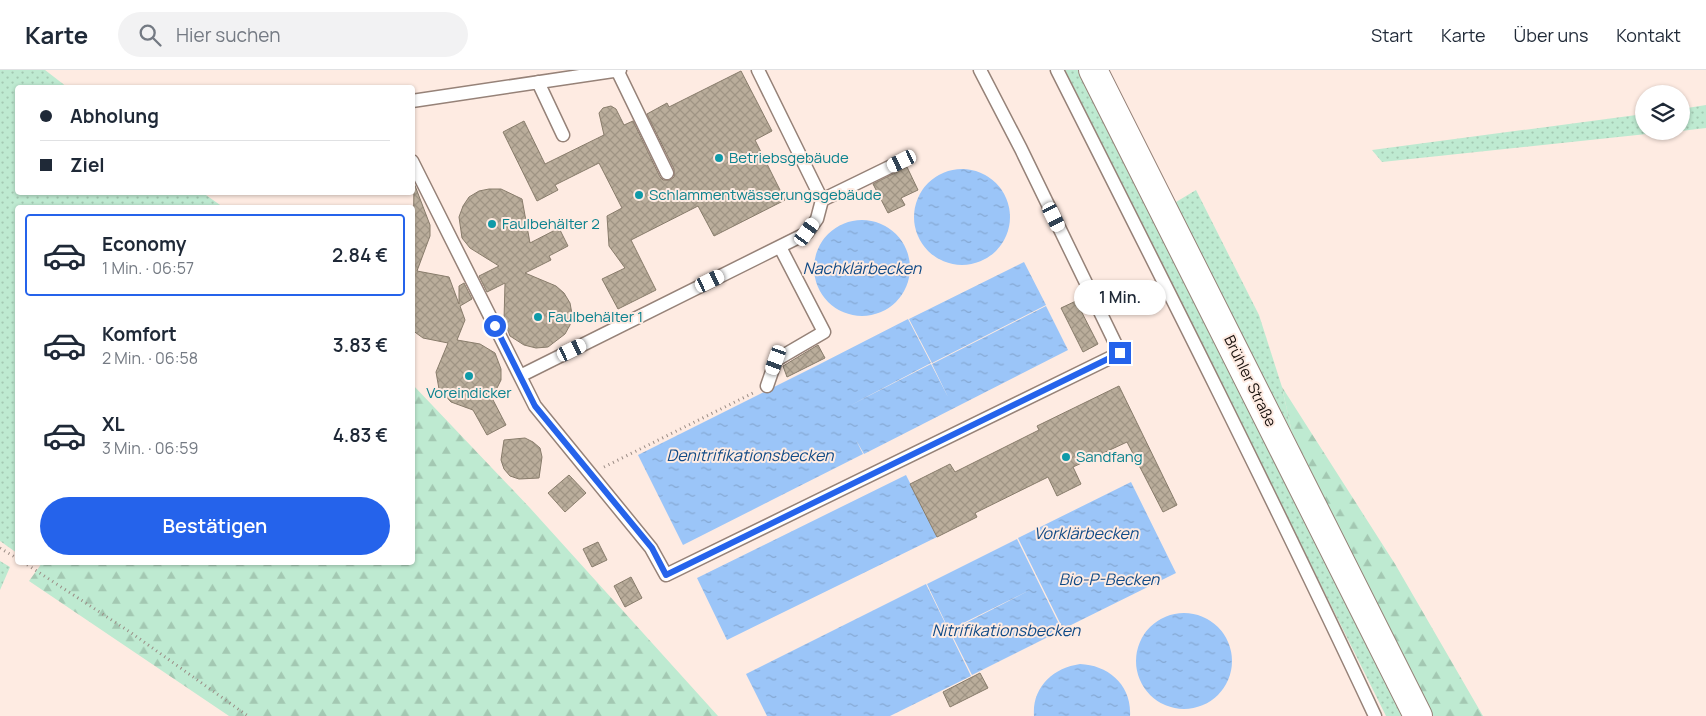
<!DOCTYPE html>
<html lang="de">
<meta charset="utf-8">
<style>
:root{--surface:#fff;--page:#f2f2f3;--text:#1f2937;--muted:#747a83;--line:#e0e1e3;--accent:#2563eb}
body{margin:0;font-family:Manrope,sans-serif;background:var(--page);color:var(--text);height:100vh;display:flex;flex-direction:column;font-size:19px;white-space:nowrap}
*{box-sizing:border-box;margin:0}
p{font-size:16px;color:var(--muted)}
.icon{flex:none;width:28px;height:28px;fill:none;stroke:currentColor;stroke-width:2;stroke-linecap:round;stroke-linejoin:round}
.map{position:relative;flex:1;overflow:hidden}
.details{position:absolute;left:15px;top:135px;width:400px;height:360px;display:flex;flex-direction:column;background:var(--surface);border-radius:5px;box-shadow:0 1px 4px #0004}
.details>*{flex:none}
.hud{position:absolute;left:15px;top:15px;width:400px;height:110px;border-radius:5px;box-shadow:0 1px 4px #0004;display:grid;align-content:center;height:110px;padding:0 25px;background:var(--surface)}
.fabs{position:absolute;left:1635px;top:15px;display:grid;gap:10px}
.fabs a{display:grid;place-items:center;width:55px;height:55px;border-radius:50%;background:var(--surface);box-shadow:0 1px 4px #0004;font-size:25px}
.end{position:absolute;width:22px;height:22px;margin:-11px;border:6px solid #2563eb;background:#fff;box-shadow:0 0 0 2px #fff}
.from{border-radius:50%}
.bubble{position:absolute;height:35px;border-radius:18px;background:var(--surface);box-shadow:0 1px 4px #0004;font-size:16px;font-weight:600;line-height:35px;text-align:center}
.car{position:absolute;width:15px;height:30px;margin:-15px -8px;border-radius:6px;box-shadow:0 0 4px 1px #0007;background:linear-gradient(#fff 24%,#345 0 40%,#fff 0 76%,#345 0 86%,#fff 0)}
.hud b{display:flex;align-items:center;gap:18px;height:48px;font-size:19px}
.hud b+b{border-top:1px solid var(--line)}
.hud i{width:12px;height:12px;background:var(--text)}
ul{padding:9px 0 0;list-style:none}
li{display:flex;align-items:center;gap:15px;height:82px;margin:0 10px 8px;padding:0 15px;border:2px solid transparent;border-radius:5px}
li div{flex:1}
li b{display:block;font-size:19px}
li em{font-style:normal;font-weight:600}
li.current{border-color:var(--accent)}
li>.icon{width:45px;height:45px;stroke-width:1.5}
.action{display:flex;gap:10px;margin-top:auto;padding:10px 25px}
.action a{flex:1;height:58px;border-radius:30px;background:var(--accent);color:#fff;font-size:20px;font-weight:600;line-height:58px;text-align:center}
header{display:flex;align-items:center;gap:30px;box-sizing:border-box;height:70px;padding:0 25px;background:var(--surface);border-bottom:1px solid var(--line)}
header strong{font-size:24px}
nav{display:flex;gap:28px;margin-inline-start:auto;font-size:18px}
.search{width:350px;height:45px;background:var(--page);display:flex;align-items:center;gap:12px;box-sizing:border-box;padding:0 18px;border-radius:28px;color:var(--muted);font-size:19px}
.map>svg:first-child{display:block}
.grass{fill:url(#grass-dots)}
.forest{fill:url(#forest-firs)}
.water{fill:url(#water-ripples)}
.building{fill:url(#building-cross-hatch);stroke:#887c6b}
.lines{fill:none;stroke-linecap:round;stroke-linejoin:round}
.lane-casing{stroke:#968278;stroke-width:15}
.secondary-casing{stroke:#968278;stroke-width:30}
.path{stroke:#9a8c85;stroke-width:3;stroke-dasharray:1 4;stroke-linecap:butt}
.lane{stroke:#fff;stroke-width:12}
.secondary{stroke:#fff;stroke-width:28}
.route{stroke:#2563eb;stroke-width:6}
.culture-dot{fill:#0f9aa8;stroke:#feebe2;stroke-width:2}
.labels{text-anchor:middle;stroke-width:4;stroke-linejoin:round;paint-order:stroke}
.culture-label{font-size:15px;fill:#0d838f;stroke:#feebe2;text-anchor:start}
.street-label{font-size:15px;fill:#170f0b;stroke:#feebe2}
.water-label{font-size:16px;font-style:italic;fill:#104a86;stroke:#feebe2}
</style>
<header>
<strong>Karte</strong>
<div class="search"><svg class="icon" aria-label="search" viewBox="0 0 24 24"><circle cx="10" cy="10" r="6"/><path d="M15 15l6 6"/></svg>Hier suchen</div>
<nav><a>Start</a><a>Karte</a><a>Über uns</a><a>Kontakt</a></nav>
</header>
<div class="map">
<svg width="1706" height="646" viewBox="0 0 1706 646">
<defs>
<pattern id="grass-dots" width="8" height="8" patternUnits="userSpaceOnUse" patternTransform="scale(1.25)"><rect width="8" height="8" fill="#beead1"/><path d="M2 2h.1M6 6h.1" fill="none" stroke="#a3c8b2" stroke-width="1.8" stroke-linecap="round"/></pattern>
<pattern id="forest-firs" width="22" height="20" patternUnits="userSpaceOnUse" patternTransform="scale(1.25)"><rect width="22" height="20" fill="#beead1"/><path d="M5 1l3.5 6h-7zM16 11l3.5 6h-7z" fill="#a3c8b2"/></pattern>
<pattern id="water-ripples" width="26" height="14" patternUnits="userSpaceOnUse" patternTransform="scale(1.25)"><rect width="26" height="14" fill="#9bc5f8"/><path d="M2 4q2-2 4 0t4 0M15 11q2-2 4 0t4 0" fill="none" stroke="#85a8d3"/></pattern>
<pattern id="building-cross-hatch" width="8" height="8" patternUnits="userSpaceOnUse" patternTransform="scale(1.25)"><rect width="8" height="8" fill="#baad9b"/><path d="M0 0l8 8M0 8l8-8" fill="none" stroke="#9f9484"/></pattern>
</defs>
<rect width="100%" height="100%" fill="#feebe2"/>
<!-- grass -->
<path class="grass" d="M 0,0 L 45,0 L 67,17 L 18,18 L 18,122 L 203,123 L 223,137 L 18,138 L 17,483 L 0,471 Z
M 1065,0 L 1078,0 L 1408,646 L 1386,646 Z
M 1706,35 L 1706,58 L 1681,61 L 1681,39 Z
M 1644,44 L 1644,61 L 1675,61 L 1382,92 L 1372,80 Z
M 1196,120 L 1259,245 L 1282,317 L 1292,363 L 1222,225 L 1171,135 Z
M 0,491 L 10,497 L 0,520 Z"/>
<!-- forest -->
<path class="forest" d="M 413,315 L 530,438 L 718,646 L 229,646 L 29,511 L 42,493 L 412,492 Z
M 1282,317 L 1395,494 L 1483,646 L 1431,646 L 1292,363 Z"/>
<!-- water -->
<path class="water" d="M914 147a48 48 0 1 1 96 0a48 48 0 1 1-96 0Z
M814 198a48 48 0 1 1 96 0a48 48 0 1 1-96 0Z
M 1024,192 L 1046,235 L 932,293 L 909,249 Z
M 1046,236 L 1068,280 L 864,384 L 856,370 L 863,384 L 683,475 L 638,385 L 818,295 L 829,316 L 818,295 L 908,249 L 931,293 L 849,336 L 931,294 L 948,327 L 932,294 Z
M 906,405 L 937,467 L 727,570 L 697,508 Z
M 1131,412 L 1176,503 L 1063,559 L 1018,468 Z
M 1017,469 L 1062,560 L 972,605 L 950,561 L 1034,518 L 949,560 L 927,514 Z
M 926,514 L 971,606 L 890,646 L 767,646 L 746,604 Z
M1136 591a48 48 0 1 1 96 0a48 48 0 1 1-96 0Z
M 1080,594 C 1108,595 1132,615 1130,646 L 1034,646 C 1032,617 1053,598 1080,594 Z"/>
<!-- building -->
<path class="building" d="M 741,1 L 772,61 L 755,70 L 785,130 L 714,166 L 698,136 L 631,170 L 656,220 L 618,239 L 602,209 L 625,198 L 609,176 L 607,146 L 622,138 L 599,93 L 555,115 L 558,120 L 537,131 L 503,62 L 524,51 L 545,94 L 604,65 L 599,43 L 603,38 L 611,36 L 616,39 L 624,55 L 633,51 L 660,107 L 663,110 L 670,110 L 674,107 L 674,99 L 647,44 L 667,33 L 669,37 Z
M 907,97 L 918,120 L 901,128 L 905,135 L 888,143 L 873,114 Z
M 414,113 L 430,155 L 430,166 L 417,201 L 449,207 L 459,234 L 459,216 L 464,213 L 472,229 L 460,236 L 465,250 L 457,270 L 480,274 L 495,283 L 501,299 L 501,310 L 492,328 L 506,355 L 487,365 L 473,340 L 451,332 L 439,319 L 436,302 L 448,273 L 423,268 L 412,260 Z
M 489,119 L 501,119 L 522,129 L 530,173 L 559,158 L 568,176 L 549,186 L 551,190 L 525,203 L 556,216 L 564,223 L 570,233 L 572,244 L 570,255 L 565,264 L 548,277 L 536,278 L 524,275 L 510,266 L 504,250 L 505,213 L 487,222 L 479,206 L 499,196 L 470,178 L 462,168 L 459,147 L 463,136 L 469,127 L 479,121 Z
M 1076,231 L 1098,274 L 1083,282 L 1061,238 Z
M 818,275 L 825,288 L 787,307 L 783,296 Z
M 1119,316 L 1177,435 L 1163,442 L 1127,372 L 1073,397 L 1081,414 L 1057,426 L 1048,407 L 975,443 L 977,447 L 937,467 L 910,414 L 950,394 L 955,402 L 1039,360 L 1037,356 Z
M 525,368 L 533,372 L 540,378 L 542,387 L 539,408 L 519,409 L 510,406 L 504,399 L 501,390 L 504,370 Z
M 569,405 L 586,423 L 565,442 L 548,423 Z
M 598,472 L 607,490 L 592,497 L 583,479 Z
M 631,507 L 642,528 L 625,537 L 614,516 Z
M 980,603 L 988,618 L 950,637 L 943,622 Z"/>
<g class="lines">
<!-- lane casing -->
<g class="lane-casing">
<path id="lane" d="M 617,0 L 667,103
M 1057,0 C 1165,214 1273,428 1375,646
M 538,12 L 563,65
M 412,31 L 620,0
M 412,91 L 535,336 L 651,478 L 666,505 L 1120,283 L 1021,79 L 980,0
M 822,130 L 902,91
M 520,306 L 807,163 L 817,149 L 822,130 L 758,0
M 767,316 L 776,290 L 824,262 L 780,177"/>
</g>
<!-- secondary casing -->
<g class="secondary-casing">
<path id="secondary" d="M 1093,0 L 1418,646"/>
</g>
<!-- path -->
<path class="path" d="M 604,397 L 753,323
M 0,478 L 18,489
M 23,492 L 130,562 L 248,646"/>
<!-- lane -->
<use href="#lane" class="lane"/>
<!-- secondary -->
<use href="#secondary" class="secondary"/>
</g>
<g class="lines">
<!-- route -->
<path class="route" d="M 495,256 L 535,336 L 652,478 L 666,505 L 1120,283"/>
</g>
<!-- markers -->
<g class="culture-dot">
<circle cx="719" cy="88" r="5"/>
<circle cx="639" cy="125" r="5"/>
<circle cx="492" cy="154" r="5"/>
<circle cx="538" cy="247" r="5"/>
<circle cx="469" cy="306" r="5"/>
<circle cx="1066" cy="387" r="5"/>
</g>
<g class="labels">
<!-- culture labels -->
<g class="culture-label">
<text x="729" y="93">Betriebsgebäude</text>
<text x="649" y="130">Schlammentwässerungsgebäude</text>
<text x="502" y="159">Faulbehälter 2</text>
<text x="548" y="252">Faulbehälter 1</text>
<text x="469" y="328" text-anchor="middle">Voreindicker</text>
<text x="1076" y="392">Sandfang</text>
</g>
<!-- street labels -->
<g class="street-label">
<text transform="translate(1250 311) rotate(64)" y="5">Brühler Straße</text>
</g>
<!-- water labels -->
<g class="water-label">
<text x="862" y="204">Nachklärbecken</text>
<text x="750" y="391">Denitrifikationsbecken</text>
<text x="1086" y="469">Vorklärbecken</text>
<text x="1109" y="515">Bio-P-Becken</text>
<text x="1006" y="566">Nitrifikationsbecken</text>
</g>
</g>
</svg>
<div class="fabs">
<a><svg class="icon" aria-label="layers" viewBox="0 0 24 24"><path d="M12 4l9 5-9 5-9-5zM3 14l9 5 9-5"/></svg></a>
</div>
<i class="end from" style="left:495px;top:256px"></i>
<i class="end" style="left:1120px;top:283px"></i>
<div class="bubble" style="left:1074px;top:210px;width:92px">1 Min.</div>
<i class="car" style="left:902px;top:91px;rotate:244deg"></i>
<i class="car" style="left:1054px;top:147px;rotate:154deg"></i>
<i class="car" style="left:807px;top:162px;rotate:36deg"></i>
<i class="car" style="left:710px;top:211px;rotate:64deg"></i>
<i class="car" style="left:572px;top:280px;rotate:64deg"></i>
<i class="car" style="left:776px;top:290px;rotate:200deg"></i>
<div class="hud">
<b><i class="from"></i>Abholung</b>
<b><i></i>Ziel</b>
</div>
<section class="details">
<ul>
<li class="current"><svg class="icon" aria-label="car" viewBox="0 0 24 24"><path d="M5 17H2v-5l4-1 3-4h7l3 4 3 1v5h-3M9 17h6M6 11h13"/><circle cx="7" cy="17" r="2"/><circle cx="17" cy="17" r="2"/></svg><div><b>Economy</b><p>1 Min. · 06:57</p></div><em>2.84 €</em></li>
<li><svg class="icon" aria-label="car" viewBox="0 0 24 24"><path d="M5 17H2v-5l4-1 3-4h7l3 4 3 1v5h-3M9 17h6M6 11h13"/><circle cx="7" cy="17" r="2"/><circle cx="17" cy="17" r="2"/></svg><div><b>Komfort</b><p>2 Min. · 06:58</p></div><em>3.83 €</em></li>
<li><svg class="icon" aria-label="car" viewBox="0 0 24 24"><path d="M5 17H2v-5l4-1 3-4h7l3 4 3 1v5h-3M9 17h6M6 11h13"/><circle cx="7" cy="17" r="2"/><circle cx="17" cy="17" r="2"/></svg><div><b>XL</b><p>3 Min. · 06:59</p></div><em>4.83 €</em></li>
</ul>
<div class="action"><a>Bestätigen</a></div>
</section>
</div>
